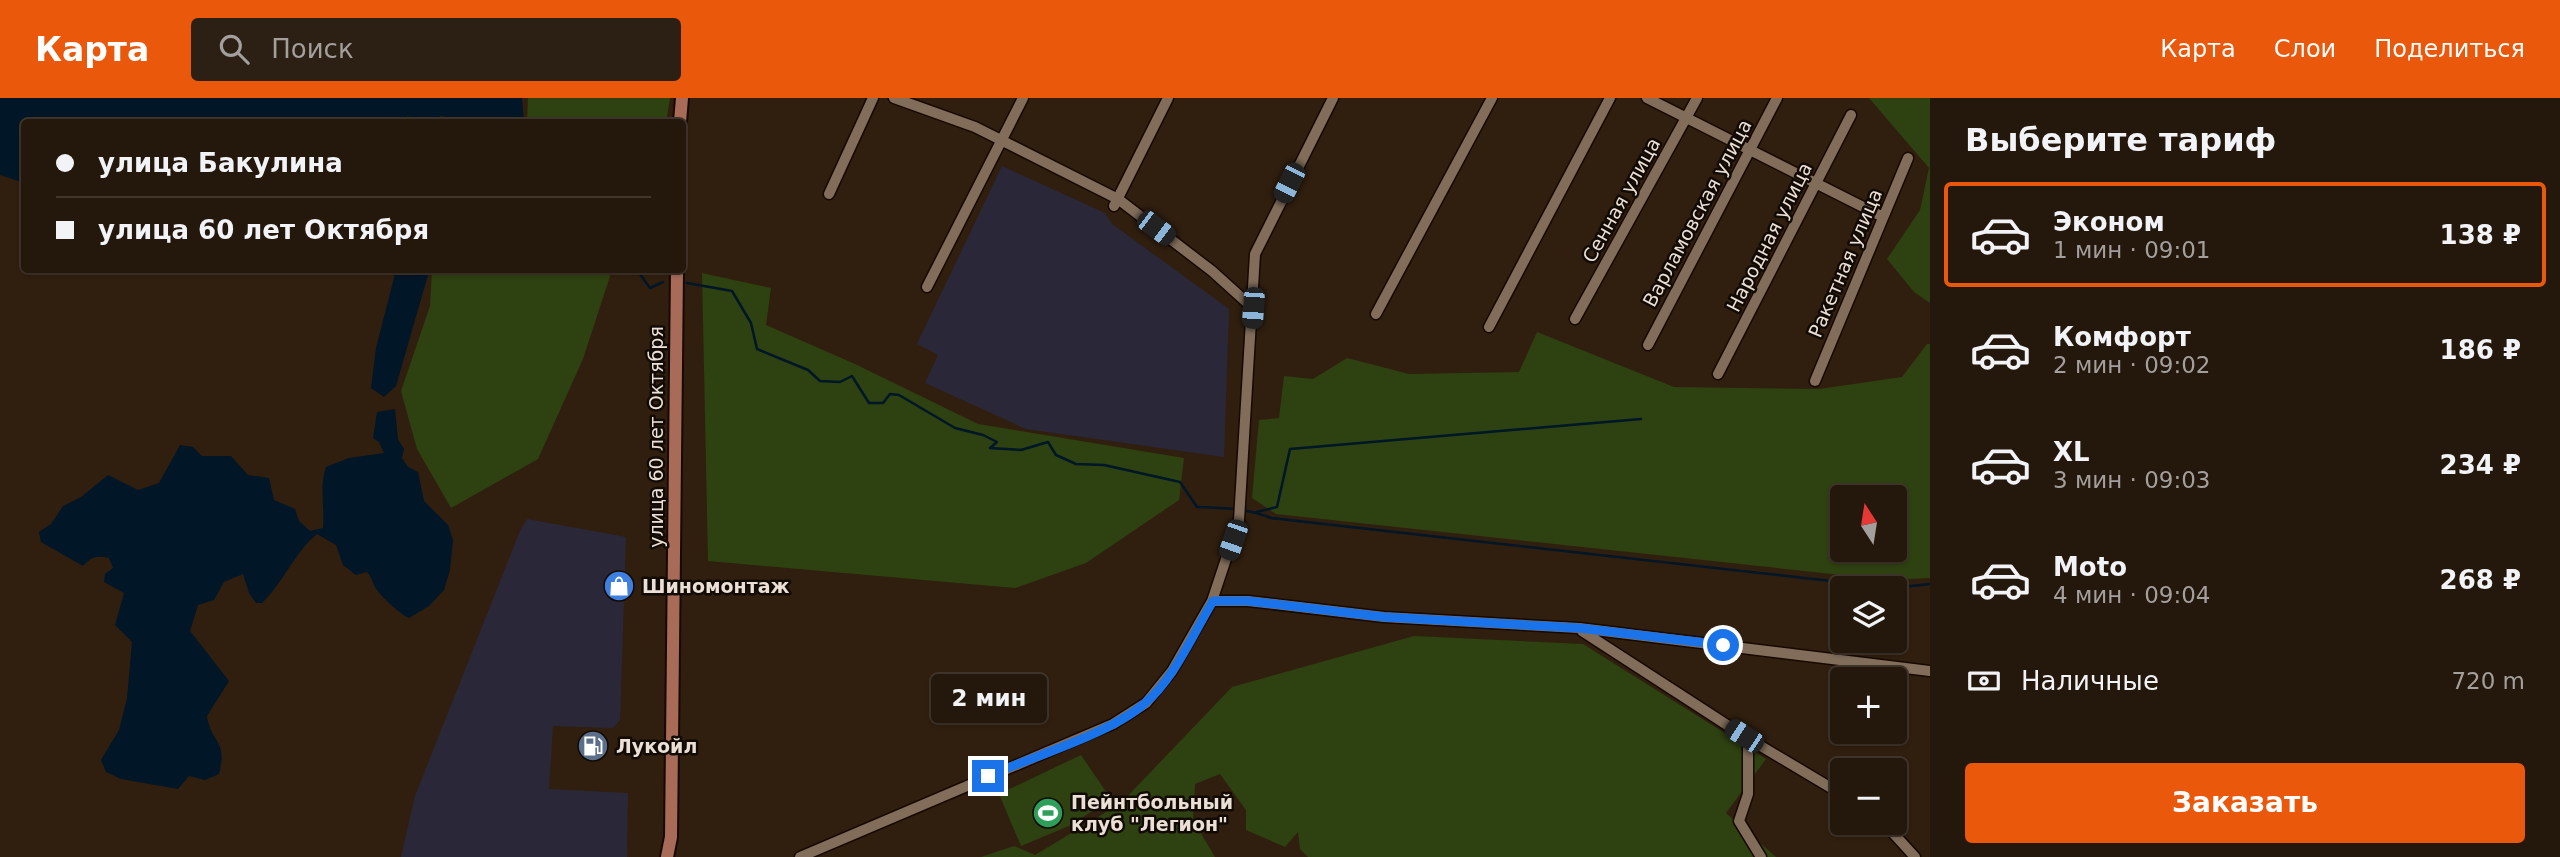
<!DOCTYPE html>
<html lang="ru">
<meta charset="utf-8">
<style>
:root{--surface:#24170b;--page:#2c2014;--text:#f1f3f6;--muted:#a39f9d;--line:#41362c;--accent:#ea580c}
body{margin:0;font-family:"DejaVu Sans",sans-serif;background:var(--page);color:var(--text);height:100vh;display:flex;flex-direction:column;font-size:26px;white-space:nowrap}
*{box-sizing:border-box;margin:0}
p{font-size:23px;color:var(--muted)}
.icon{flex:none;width:38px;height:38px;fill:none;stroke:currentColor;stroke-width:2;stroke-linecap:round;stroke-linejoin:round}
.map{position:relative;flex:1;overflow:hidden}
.side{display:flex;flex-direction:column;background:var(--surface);width:630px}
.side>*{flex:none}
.hud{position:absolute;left:21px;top:21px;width:665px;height:154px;border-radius:7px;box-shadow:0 2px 5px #0004,0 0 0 2px var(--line);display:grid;align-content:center;height:154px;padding:0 35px;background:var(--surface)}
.needle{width:46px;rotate:348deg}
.controls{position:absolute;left:1830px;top:387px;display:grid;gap:14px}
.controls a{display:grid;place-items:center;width:77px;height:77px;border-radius:7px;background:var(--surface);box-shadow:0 2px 5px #0004,0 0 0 2px var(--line);font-size:35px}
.end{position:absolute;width:32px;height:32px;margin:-16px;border:9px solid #1a73e8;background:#fff;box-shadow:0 0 0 4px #fff}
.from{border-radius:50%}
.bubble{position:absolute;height:49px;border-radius:7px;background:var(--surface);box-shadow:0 2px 5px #0004,0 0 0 2px var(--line);font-size:23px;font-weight:800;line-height:49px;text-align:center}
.car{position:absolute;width:21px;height:42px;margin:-21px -10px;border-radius:9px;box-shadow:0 0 5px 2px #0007;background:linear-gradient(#222 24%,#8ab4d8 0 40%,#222 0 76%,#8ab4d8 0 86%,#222 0)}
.hud b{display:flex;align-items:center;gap:24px;height:66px;font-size:26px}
.hud b+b{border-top:2px solid var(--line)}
.hud i{width:18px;height:18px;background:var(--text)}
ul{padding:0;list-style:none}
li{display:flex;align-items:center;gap:21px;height:105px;margin:0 14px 10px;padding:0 21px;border:4px solid transparent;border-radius:7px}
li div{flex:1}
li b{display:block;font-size:26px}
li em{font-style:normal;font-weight:800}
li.current{border-color:var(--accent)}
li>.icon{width:63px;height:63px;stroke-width:1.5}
h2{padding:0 35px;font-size:32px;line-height:84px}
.pay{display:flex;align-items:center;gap:18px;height:77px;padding:0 35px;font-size:26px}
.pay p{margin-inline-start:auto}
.action{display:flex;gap:14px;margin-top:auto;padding:14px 35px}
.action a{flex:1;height:80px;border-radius:7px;background:var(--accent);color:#fff;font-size:28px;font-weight:800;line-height:80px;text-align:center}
header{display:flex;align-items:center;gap:42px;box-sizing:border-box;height:98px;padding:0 35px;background:var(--accent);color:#fff}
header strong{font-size:33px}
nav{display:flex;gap:38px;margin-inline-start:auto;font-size:24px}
.search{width:490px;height:63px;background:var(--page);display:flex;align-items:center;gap:18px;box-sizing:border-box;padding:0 24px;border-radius:7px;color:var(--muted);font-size:26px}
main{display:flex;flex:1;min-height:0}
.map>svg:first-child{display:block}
.industrial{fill:#2a2838}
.green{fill:#2e4111;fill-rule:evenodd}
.water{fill:#011627}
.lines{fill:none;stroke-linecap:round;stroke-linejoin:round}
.stream{stroke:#011627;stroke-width:2.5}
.minor-casing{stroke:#170800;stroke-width:13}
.major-casing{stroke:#170800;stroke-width:16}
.minor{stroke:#816d5a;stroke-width:10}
.major{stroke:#a76b58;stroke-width:12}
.route{stroke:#1a73e8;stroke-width:9}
.labels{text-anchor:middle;stroke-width:5;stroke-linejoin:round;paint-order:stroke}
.street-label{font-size:19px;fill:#ece0d6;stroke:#120b05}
.poi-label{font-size:19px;font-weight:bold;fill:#ece0d6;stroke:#120b05;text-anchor:start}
</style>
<header>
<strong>Карта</strong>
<div class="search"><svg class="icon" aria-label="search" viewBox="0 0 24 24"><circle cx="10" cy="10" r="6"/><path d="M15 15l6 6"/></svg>Поиск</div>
<nav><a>Карта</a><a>Слои</a><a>Поделиться</a></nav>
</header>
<main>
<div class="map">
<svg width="1930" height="759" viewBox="0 0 1930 759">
<rect width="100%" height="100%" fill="#301f0f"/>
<!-- industrial -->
<path class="industrial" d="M 1002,68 L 1105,115 L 1112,126 L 1229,211 L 1224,359 L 1026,331 L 925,285 L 938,257 L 917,246 Z
M 527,421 L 626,439 L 620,622 L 613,630 L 553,628 L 549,691 L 628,695 L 627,759 L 401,759 L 415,698 L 520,433 Z"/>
<!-- green -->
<path class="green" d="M 528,0 L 670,0 L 666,24 L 527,24 Z
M 1869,0 L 1930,0 L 1930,205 L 1914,194 L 1887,161 L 1920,112 L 1929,70 Z
M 432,172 L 612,172 L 583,261 L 538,361 L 451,410 L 417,351 L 401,293 L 430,208 Z
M 702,175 L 771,190 L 766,227 L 855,266 L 978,326 L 1184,360 L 1179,402 L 1086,465 L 1015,490 L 708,463 Z
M 1537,234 L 1674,289 L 1819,291 L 1902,279 L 1927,246 L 1930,246 L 1930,480 L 1888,482 L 1276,416 L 1252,400 L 1259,322 L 1279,320 L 1284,278 L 1313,281 L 1347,260 L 1409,276 L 1519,274 ZM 1895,399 L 1895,452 L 1843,452 L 1843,399 Z
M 1414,538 L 1583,546 L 1766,661 L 1726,715 L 1776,759 L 1308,759 L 1300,751 L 1298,734 L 1285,749 L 1246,732 L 1246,712 L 1220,676 L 1195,686 L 1193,722 L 1215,759 L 981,759 L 1014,748 L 1035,757 L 1121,705 L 1232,589 Z
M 1081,657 L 1111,701 L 1069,728 L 1021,748 L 999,696 Z"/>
<!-- water -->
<path class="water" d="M 0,0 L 522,0 L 524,24 L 466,24 L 442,18 L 422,23 L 407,18 L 407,24 L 24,24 L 24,85 L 0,77 Z
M 396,172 L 427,172 L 428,177 L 396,288 L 384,299 L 371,290 L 376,250 Z
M 395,311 L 398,341 L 404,351 L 402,360 L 408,369 L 418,374 L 424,403 L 448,427 L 453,442 L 450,472 L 444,492 L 429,508 L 409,520 C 401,517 379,497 375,489 C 372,483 372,480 367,474 L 356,477 L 343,467 L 336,447 L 317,436 C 294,455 284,484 262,505 L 256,505 L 249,495 L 243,476 L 224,484 L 214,502 L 198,507 L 190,533 L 229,583 L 207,618 C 211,646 228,641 219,676 L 205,682 L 189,678 L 178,691 L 121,681 L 106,674 L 101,662 L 119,632 L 127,600 L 132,544 L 115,527 L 124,495 L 104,484 L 105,476 L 113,470 L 109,460 C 97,457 91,459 83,468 L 41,444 L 39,434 L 51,426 L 63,408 L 81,399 L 108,377 L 138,392 L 159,385 L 180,347 L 193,349 L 202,358 L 231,358 L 248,377 L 269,380 L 274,402 L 295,411 L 299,423 L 310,433 L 323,430 C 325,409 319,389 326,369 L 349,360 L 384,355 L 379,344 L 373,340 L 377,314 Z"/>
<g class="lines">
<!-- stream -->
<path class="stream" d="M 637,172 L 650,190 L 663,184
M 687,185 L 732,193 L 751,225 L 757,251 L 808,272 L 820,283 L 840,284 L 852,278 L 869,305 L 883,305 L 890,296 L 899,297 L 955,330 L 983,337 L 997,344 L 990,350 L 1021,352 L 1048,344 L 1056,357 L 1076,366 L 1104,367 L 1180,384 L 1197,409 C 1222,410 1247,410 1271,420 L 1893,490 L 1930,486
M 1257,414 L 1277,409 L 1290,351 L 1641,321"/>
<!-- minor casing -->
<g class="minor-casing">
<path id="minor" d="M 894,0 L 975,29 L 1118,101 L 1212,173 L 1253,210
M 1647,0 L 1883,119
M 829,96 L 873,0
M 1114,108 L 1168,0
M 927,189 L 1023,0
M 1376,216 L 1492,0
M 1575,221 L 1697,0
M 1489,229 L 1610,0
M 1648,247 L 1777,0
M 1718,276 L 1851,17
M 1815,283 L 1908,60
M 1212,503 L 1248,503 L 1384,519 L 1579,530 L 1930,573
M 1582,533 L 1744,638 L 1843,697
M 1744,638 L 1748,643 L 1748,696 L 1739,723 L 1761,759
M 1883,724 L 1915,759
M 800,759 L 1113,626 L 1146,605 L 1172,573 L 1212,503 L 1239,422 L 1255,156 L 1333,0"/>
</g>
<!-- major casing -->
<g class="major-casing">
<path id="major" d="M 680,24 L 682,0
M 667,759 L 671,739 L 677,172"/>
</g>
<!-- minor -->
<use href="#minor" class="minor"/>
<!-- major -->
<use href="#major" class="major"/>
</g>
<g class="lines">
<!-- route -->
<path class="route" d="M 988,678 C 1032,659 1109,636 1144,606 C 1173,583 1194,534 1213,503 L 1248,503 L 1384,519 L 1579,530 L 1723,547"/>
</g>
<!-- icons -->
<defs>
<g id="shop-disc" transform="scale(1.575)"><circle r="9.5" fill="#3f7fe0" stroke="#120b05"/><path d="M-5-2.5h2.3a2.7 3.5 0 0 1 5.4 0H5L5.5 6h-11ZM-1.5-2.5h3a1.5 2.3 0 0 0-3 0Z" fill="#fff"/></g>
<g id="fuel-disc" transform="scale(1.575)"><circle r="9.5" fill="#5c6f8a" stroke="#120b05"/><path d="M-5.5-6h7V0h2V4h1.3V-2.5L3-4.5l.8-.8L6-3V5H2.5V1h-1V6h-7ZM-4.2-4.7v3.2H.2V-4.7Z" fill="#fff"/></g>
<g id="stadium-disc" transform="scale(1.575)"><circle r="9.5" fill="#2e9e5b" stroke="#120b05"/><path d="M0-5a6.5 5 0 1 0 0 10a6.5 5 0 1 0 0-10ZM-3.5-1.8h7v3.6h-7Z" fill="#fff"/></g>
</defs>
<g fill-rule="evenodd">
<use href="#shop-disc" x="619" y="488"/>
<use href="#fuel-disc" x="593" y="648"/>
<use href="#stadium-disc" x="1048" y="715"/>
</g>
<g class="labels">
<!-- street labels -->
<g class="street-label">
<text transform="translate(1621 102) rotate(-61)" y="7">Сенная улица</text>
<text transform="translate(1697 115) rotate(-62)" y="7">Варламовская улица</text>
<text transform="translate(1769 139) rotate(-63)" y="7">Народная улица</text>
<text transform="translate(1845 165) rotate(-67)" y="7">Ракетная улица</text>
<text transform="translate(656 339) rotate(-90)" y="7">улица 60 лет Октября</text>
</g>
<!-- poi labels -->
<g class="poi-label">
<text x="642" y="495">Шиномонтаж</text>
<text x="616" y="655">Лукойл</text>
<text x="1071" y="711">Пейнтбольный<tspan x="1071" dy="22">клуб "Легион"</tspan></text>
</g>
</g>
</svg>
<div class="controls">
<a><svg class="needle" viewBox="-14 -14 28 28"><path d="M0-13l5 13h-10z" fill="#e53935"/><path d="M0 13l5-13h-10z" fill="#a39f9d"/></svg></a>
<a><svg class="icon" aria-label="layers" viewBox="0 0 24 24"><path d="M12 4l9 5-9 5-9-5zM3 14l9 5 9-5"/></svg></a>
<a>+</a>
<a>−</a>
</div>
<i class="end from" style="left:1723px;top:547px"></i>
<i class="end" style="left:988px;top:678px"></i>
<div class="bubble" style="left:931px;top:576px;width:116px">2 мин</div>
<i class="car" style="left:1289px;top:85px;rotate:207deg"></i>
<i class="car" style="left:1156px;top:130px;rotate:127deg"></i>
<i class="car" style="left:1253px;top:210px;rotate:184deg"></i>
<i class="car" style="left:1233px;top:442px;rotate:199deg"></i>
<i class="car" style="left:1744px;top:638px;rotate:303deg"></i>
<div class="hud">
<b><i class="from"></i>улица Бакулина</b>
<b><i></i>улица 60 лет Октября</b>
</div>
</div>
<section class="side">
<h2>Выберите тариф</h2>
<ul>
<li class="current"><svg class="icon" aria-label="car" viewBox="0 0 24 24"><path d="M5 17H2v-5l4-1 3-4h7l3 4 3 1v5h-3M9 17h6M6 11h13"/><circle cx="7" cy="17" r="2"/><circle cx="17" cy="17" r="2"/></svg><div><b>Эконом</b><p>1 мин · 09:01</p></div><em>138 ₽</em></li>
<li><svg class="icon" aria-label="car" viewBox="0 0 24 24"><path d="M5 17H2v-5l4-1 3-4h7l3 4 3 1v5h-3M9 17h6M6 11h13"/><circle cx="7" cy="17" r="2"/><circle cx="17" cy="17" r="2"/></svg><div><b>Комфорт</b><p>2 мин · 09:02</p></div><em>186 ₽</em></li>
<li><svg class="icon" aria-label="car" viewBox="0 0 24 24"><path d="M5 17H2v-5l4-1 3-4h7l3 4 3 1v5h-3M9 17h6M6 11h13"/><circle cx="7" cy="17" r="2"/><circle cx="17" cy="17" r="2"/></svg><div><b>XL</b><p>3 мин · 09:03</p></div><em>234 ₽</em></li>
<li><svg class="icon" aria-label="car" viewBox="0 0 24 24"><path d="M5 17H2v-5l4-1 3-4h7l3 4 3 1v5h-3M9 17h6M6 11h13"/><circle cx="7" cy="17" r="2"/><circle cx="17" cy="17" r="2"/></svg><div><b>Moto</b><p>4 мин · 09:04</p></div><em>268 ₽</em></li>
</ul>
<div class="pay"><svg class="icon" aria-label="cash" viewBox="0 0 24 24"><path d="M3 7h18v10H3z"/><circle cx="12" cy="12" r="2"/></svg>Наличные<p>720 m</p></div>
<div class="action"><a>Заказать</a></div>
</section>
</main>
